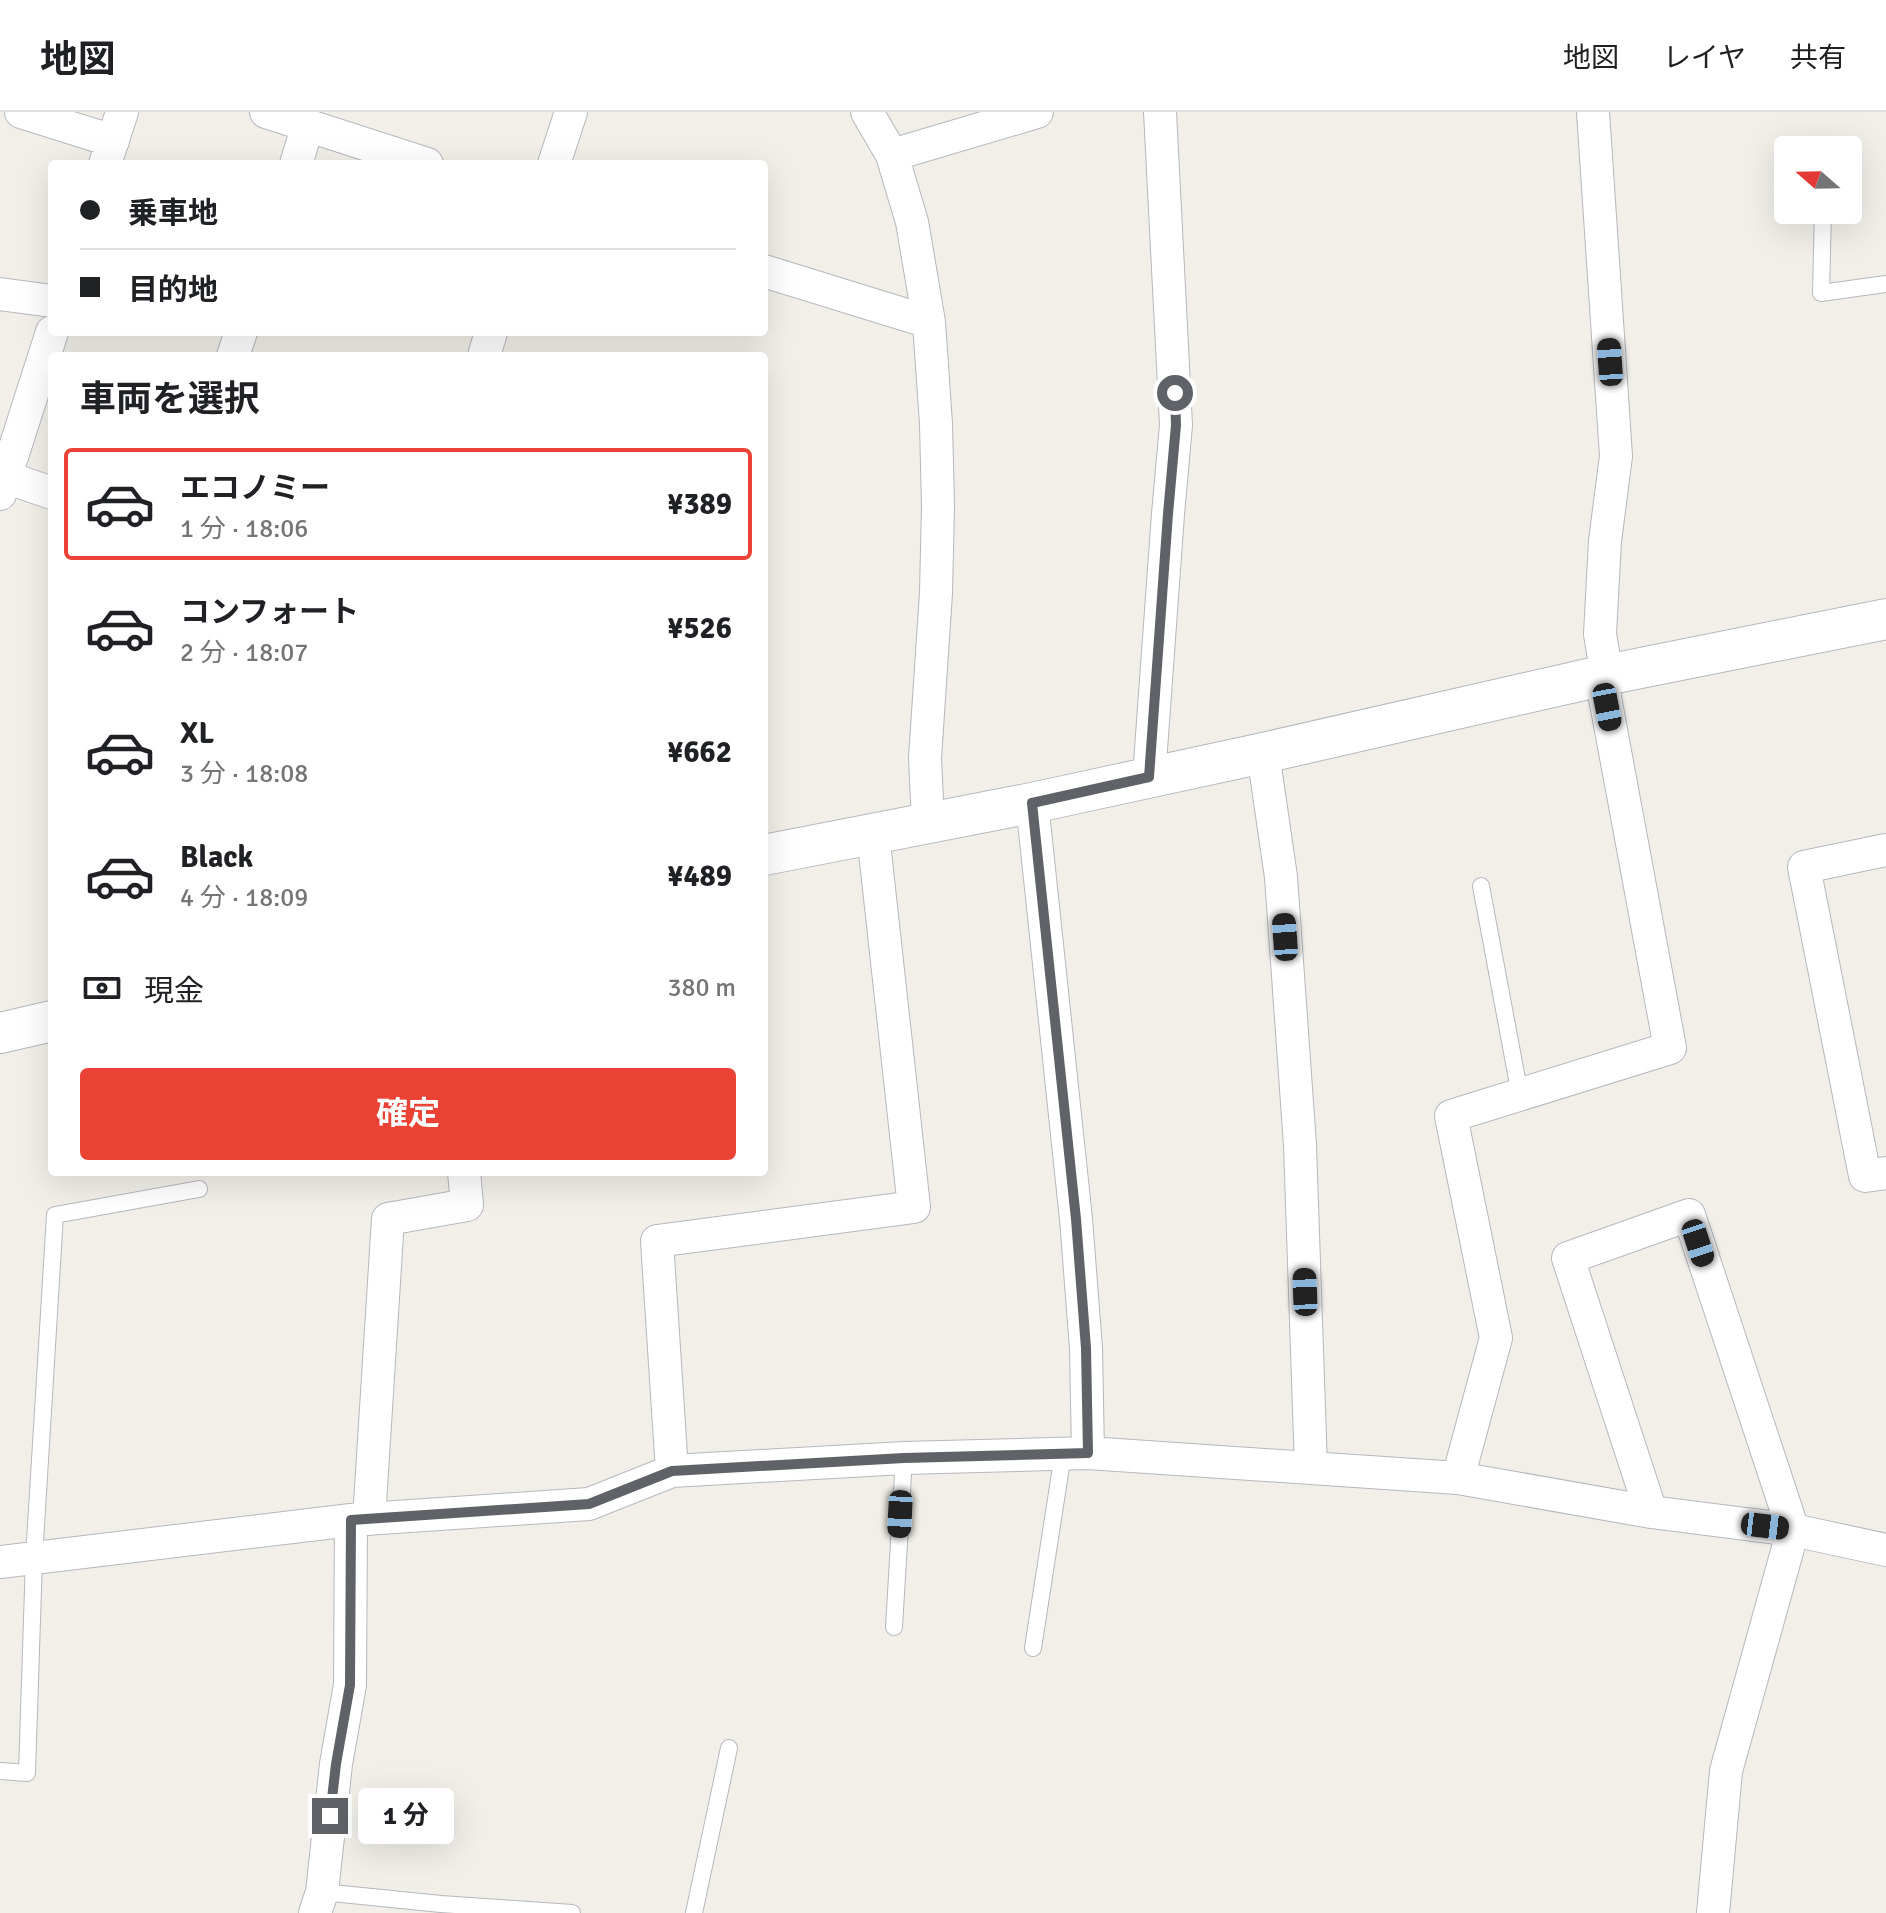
<!DOCTYPE html>
<html lang="ja">
<meta charset="utf-8">
<style>
:root{--surface:#fff;--page:#f2f2f2;--text:#202124;--muted:#757577;--line:#e0e0e0;--accent:#ea4335}
body{margin:0;font-family:Signika,"Noto Sans JP",sans-serif;background:var(--page);color:var(--text);height:100vh;display:flex;flex-direction:column;font-size:30px;white-space:nowrap}
*{box-sizing:border-box;margin:0}
p{font-size:26px;color:var(--muted)}
.icon{flex:none;width:44px;height:44px;fill:none;stroke:currentColor;stroke-width:2;stroke-linecap:round;stroke-linejoin:round}
.map{position:relative;flex:1;overflow:hidden}
.drawer{position:absolute;left:48px;top:240px;width:720px;height:824px;display:flex;flex-direction:column;background:var(--surface);border-radius:8px;box-shadow:0 8px 32px #0002}
.drawer>*{flex:none}
.hud{position:absolute;left:48px;top:48px;width:720px;height:176px;border-radius:8px;box-shadow:0 8px 32px #0002;display:grid;align-content:center;height:176px;padding:0 32px;background:var(--surface)}
.needle{width:52px;rotate:290deg}
.controls{position:absolute;left:1774px;top:24px;display:grid;gap:16px}
.controls a{display:grid;place-items:center;width:88px;height:88px;border-radius:8px;background:var(--surface);box-shadow:0 8px 32px #0002;font-size:40px}
.end{position:absolute;width:36px;height:36px;margin:-18px;border:10px solid #5f6368;background:#fff;box-shadow:0 0 0 4px #fff}
.from{border-radius:50%}
.bubble{position:absolute;height:56px;border-radius:8px;background:var(--surface);box-shadow:0 8px 32px #0002;font-size:26px;font-weight:700;line-height:56px;text-align:center}
.car{position:absolute;width:24px;height:48px;margin:-24px -12px;border-radius:10px;box-shadow:0 0 6px 2px #0007;background:linear-gradient(#222 24%,#8ab4d8 0 40%,#222 0 76%,#8ab4d8 0 86%,#222 0)}
.hud b{display:flex;align-items:center;gap:28px;height:76px;font-size:30px}
.hud b+b{border-top:2px solid var(--line)}
.hud i{width:20px;height:20px;background:var(--text)}
ul{padding:0;list-style:none}
li{display:flex;align-items:center;gap:24px;height:112px;margin:0 16px 12px;padding:0 16px;border:4px solid transparent;border-radius:8px}
li div{flex:1}
li b{display:block;font-size:30px}
li em{font-style:normal;font-weight:700}
li.selected{border-color:var(--accent)}
li>.icon{width:72px;height:72px;stroke-width:1.5}
h2{padding:0 32px;font-size:36px;line-height:96px}
.pay{display:flex;align-items:center;gap:20px;height:88px;padding:0 32px;font-size:30px}
.pay p{margin-inline-start:auto}
.action{display:flex;gap:16px;margin-top:auto;padding:16px 32px}
.action a{flex:1;height:92px;border-radius:8px;background:var(--accent);color:#fff;font-size:32px;font-weight:700;line-height:92px;text-align:center}
header{display:flex;align-items:center;gap:48px;box-sizing:border-box;height:112px;padding:0 40px;background:var(--surface);border-bottom:2px solid var(--line)}
header strong{font-size:38px}
nav{display:flex;gap:44px;margin-inline-start:auto;font-size:28px}
.map>svg:first-child{display:block}
.lines{fill:none;stroke-linecap:round;stroke-linejoin:round}
.service-casing{stroke:#b5b8bc;stroke-width:18}
.minor-casing{stroke:#b5b8bc;stroke-width:34}
.tertiary-casing{stroke:#b5b8bc;stroke-width:42}
.service{stroke:#fff;stroke-width:16}
.minor{stroke:#fff;stroke-width:32}
.tertiary{stroke:#fff;stroke-width:40}
.route{stroke:#5f6368;stroke-width:10}
</style>
<header>
<strong>地図</strong>
<nav><a>地図</a><a>レイヤ</a><a>共有</a></nav>
</header>
<div class="map">
<svg width="1886" height="1801" viewBox="0 0 1886 1801">
<rect width="100%" height="100%" fill="#f1efe8"/>
<g class="lines">
<!-- service casing -->
<g class="service-casing">
<path id="service" d="M 1823,98 L 1821,181 L 1886,172
M 1481,774 L 1520,983
M 894,1515 L 904,1346
M 1033,1536 L 1063,1342
M 0,1659 L 27,1661 L 34,1446 L 55,1103 L 199,1077
M 322,1780 L 441,1792 L 572,1801
M 694,1801 L 729,1636"/>
</g>
<!-- minor casing -->
<g class="minor-casing">
<path id="minor" d="M 21,0 L 113,29
M 266,0 L 427,52
M 867,0 L 892,43 L 912,110 L 929,210 L 936,312 L 938,394 L 936,481 L 925,646 L 928,710
M 1593,0 L 1616,344 L 1605,429 L 1600,522 L 1607,564
M 892,43 L 1037,0
M 105,52 L 122,0
M 296,52 L 308,13
M 554,52 L 571,0
M 764,159 L 929,210
M 0,182 L 52,189
M 233,244 L 241,220
M 484,244 L 491,220
M 5,365 L 52,381
M 0,382 L 52,220
M 1263,641 L 1281,765 L 1300,1033 L 1311,1356
M 1149,665 L 1168,402 L 1176,313 L 1160,0
M 1032,691 L 1076,1107 L 1086,1236 L 1088,1341
M 1886,738 L 1804,755 L 1865,1064 L 1886,1061
M 672,1359 L 657,1129 L 914,1095 L 873,722
M 1458,1366 L 1496,1226 L 1451,1004 L 1670,936 L 1601,564
M 1651,1400 L 1568,1146 L 1689,1103 L 1793,1418 L 1726,1659 L 1713,1801
M 369,1407 L 388,1107 L 467,1093 L 464,1060
M 0,1450 L 351,1408 L 589,1392 L 672,1359 L 904,1346 L 1088,1341 L 1458,1366 L 1651,1400 L 1793,1418 L 1886,1438
M 315,1801 L 322,1780 L 336,1652 L 350,1573 L 351,1408"/>
</g>
<!-- tertiary casing -->
<g class="tertiary-casing">
<path id="tertiary" d="M 764,743 L 1032,691 L 1263,641 L 1601,564 L 1886,507
M 0,921 L 52,909"/>
</g>
<!-- service -->
<use href="#service" class="service"/>
<!-- minor -->
<use href="#minor" class="minor"/>
<!-- tertiary -->
<use href="#tertiary" class="tertiary"/>
</g>
<g class="lines">
<!-- route -->
<path class="route" d="M 330,1704 L 336,1652 L 350,1573 L 351,1408 L 589,1392 L 672,1359 L 904,1346 L 1088,1341 L 1086,1236 L 1076,1107 L 1032,691 L 1149,665 L 1168,402 L 1176,313 L 1175,281"/>
</g>
</svg>
<div class="controls">
<a><svg class="needle" viewBox="-14 -14 28 28"><path d="M0-13l5 13h-10z" fill="#e53935"/><path d="M0 13l5-13h-10z" fill="#757577"/></svg></a>
</div>
<i class="end from" style="left:1175px;top:281px"></i>
<i class="end" style="left:330px;top:1704px"></i>
<div class="bubble" style="left:358px;top:1676px;width:96px">1 分</div>
<i class="car" style="left:1610px;top:250px;rotate:356deg"></i>
<i class="car" style="left:1607px;top:595px;rotate:169deg"></i>
<i class="car" style="left:1285px;top:825px;rotate:356deg"></i>
<i class="car" style="left:1698px;top:1131px;rotate:162deg"></i>
<i class="car" style="left:1305px;top:1180px;rotate:358deg"></i>
<i class="car" style="left:900px;top:1402px;rotate:183deg"></i>
<i class="car" style="left:1765px;top:1414px;rotate:97deg"></i>
<div class="hud">
<b><i class="from"></i>乗車地</b>
<b><i></i>目的地</b>
</div>
<section class="drawer">
<h2>車両を選択</h2>
<ul>
<li class="selected"><svg class="icon" aria-label="car" viewBox="0 0 24 24"><path d="M5 17H2v-5l4-1 3-4h7l3 4 3 1v5h-3M9 17h6M6 11h13"/><circle cx="7" cy="17" r="2"/><circle cx="17" cy="17" r="2"/></svg><div><b>エコノミー</b><p>1 分 · 18:06</p></div><em>¥389</em></li>
<li><svg class="icon" aria-label="car" viewBox="0 0 24 24"><path d="M5 17H2v-5l4-1 3-4h7l3 4 3 1v5h-3M9 17h6M6 11h13"/><circle cx="7" cy="17" r="2"/><circle cx="17" cy="17" r="2"/></svg><div><b>コンフォート</b><p>2 分 · 18:07</p></div><em>¥526</em></li>
<li><svg class="icon" aria-label="car" viewBox="0 0 24 24"><path d="M5 17H2v-5l4-1 3-4h7l3 4 3 1v5h-3M9 17h6M6 11h13"/><circle cx="7" cy="17" r="2"/><circle cx="17" cy="17" r="2"/></svg><div><b>XL</b><p>3 分 · 18:08</p></div><em>¥662</em></li>
<li><svg class="icon" aria-label="car" viewBox="0 0 24 24"><path d="M5 17H2v-5l4-1 3-4h7l3 4 3 1v5h-3M9 17h6M6 11h13"/><circle cx="7" cy="17" r="2"/><circle cx="17" cy="17" r="2"/></svg><div><b>Black</b><p>4 分 · 18:09</p></div><em>¥489</em></li>
</ul>
<div class="pay"><svg class="icon" aria-label="cash" viewBox="0 0 24 24"><path d="M3 7h18v10H3z"/><circle cx="12" cy="12" r="2"/></svg>現金<p>380 m</p></div>
<div class="action"><a>確定</a></div>
</section>
</div>
